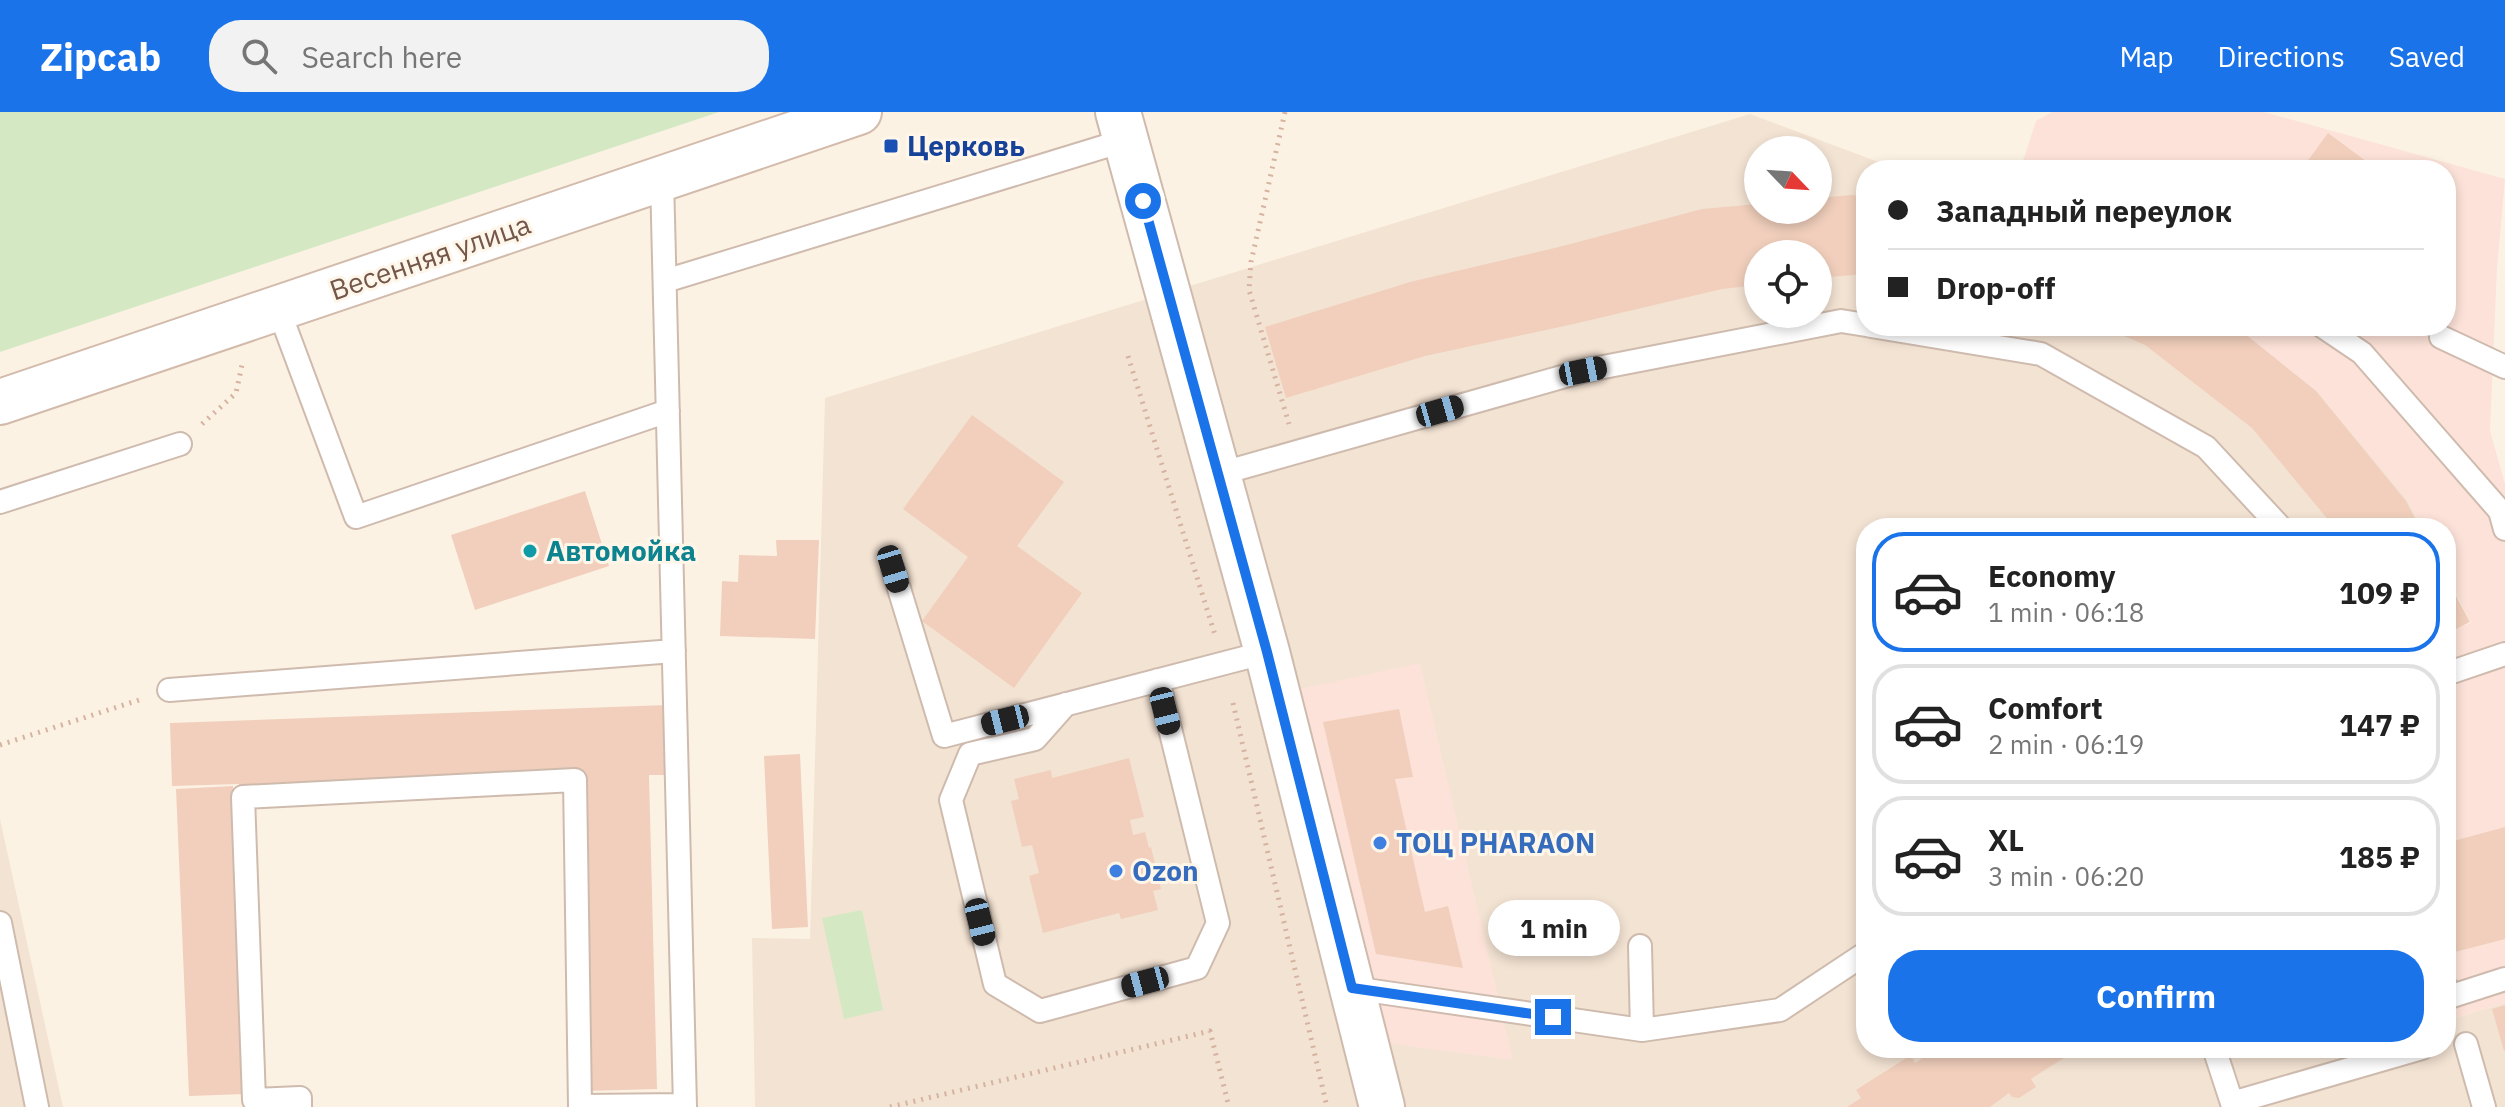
<!DOCTYPE html>
<meta charset="utf-8">
<style>
:root{--surface:#fff;--page:#f2f2f2;--text:#222;--muted:#767676;--line:#e0e0e0;--accent:#1a73e8}
body{margin:0;font-family:"IBM Plex Sans",sans-serif;background:var(--page);color:var(--text);height:100vh;display:flex;flex-direction:column;font-size:30px;white-space:nowrap}
*{box-sizing:border-box;margin:0}
p{font-size:26px;color:var(--muted)}
.icon{flex:none;width:44px;height:44px;fill:none;stroke:currentColor;stroke-width:2;stroke-linecap:round;stroke-linejoin:round}
.map{position:relative;flex:1;overflow:hidden}
.panel{position:absolute;left:1856px;top:406px;width:600px;height:540px;display:flex;flex-direction:column;background:var(--surface);border-radius:32px;box-shadow:0 4px 12px #0003}
.panel>*{flex:none}
.guide{position:absolute;left:1856px;top:48px;width:600px;height:176px;border-radius:32px;box-shadow:0 4px 12px #0003;display:grid;align-content:center;height:176px;padding:0 32px;background:var(--surface)}
.needle{width:52px;rotate:115deg}
.buttons{position:absolute;left:1744px;top:24px;display:grid;gap:16px}
.buttons a{display:grid;place-items:center;width:88px;height:88px;border-radius:50%;background:var(--surface);box-shadow:0 4px 12px #0003;font-size:40px}
.end{position:absolute;width:36px;height:36px;margin:-18px;border:10px solid #1a73e8;background:#fff;box-shadow:0 0 0 4px #fff}
.from{border-radius:50%}
.bubble{position:absolute;height:56px;border-radius:28px;background:var(--surface);box-shadow:0 4px 12px #0003;font-size:26px;font-weight:800;line-height:56px;text-align:center}
.car{position:absolute;width:24px;height:48px;margin:-24px -12px;border-radius:10px;box-shadow:0 0 6px 2px #0007;background:linear-gradient(#222 24%,#8ab4d8 0 40%,#222 0 76%,#8ab4d8 0 86%,#222 0)}
.guide b{display:flex;align-items:center;gap:28px;height:76px;font-size:30px}
.guide b+b{border-top:2px solid var(--line)}
.guide i{width:20px;height:20px;background:var(--text)}
ul{padding:14px 0 0;list-style:none}
li{display:flex;align-items:center;gap:24px;height:120px;margin:0 16px 12px;padding:0 16px;border:4px solid var(--line);border-radius:32px}
li div{flex:1}
li b{display:block;font-size:30px}
li em{font-style:normal;font-weight:800}
li.selected{border-color:var(--accent)}
li>.icon{width:72px;height:72px;stroke-width:1.5}
.cta{display:flex;gap:16px;margin-top:auto;padding:16px 32px}
.cta a{flex:1;height:92px;border-radius:32px;background:var(--accent);color:#fff;font-size:32px;font-weight:800;line-height:92px;text-align:center}
header{display:flex;align-items:center;gap:48px;box-sizing:border-box;height:112px;padding:0 40px;background:var(--accent);color:#fff}
header strong{font-size:38px}
nav{display:flex;gap:44px;margin-inline-start:auto;font-size:28px}
.search{width:560px;height:72px;background:var(--page);display:flex;align-items:center;gap:20px;box-sizing:border-box;padding:0 28px;border-radius:32px;color:var(--muted);font-size:30px}
.map>svg:first-child{display:block}
.residential{fill:#f3e3d3;fill-rule:evenodd}
.commercial{fill:#fce2d8}
.green{fill:#d4e9c3}
.building{fill:#f1cfbc}
.lines{fill:none;stroke-linecap:round;stroke-linejoin:round}
.lane-casing{stroke:#cfbbae;stroke-width:26}
.street-casing{stroke:#cfbbae;stroke-width:48}
.secondary-casing{stroke:#d2bbab;stroke-width:48}
.path{stroke:#d6b3a0;stroke-width:5;stroke-dasharray:2 6;stroke-linecap:butt}
.lane{stroke:#fff;stroke-width:22}
.street{stroke:#fff;stroke-width:44}
.secondary{stroke:#fff;stroke-width:44}
.route{stroke:#1a73e8;stroke-width:10}
.transit-dot{fill:#1a4fb4;stroke:#fff6ea;stroke-width:3}
.culture-dot{fill:#0f9aa8;stroke:#fff6ea;stroke-width:3}
.shop-dot{fill:#3f7fe0;stroke:#fff6ea;stroke-width:3}
.labels{text-anchor:middle;stroke-width:6;stroke-linejoin:round;paint-order:stroke}
.transit-label{font-size:28px;font-weight:bold;fill:#164399;stroke:#fff6ea;text-anchor:start}
.street-label{font-size:28px;fill:#74574a;stroke:#fff6ea}
.culture-label{font-size:28px;font-weight:bold;fill:#0d838f;stroke:#fff6ea;text-anchor:start}
.shop-label{font-size:28px;font-weight:bold;fill:#366cbe;stroke:#fff6ea;text-anchor:start}
</style>
<header>
<strong>Zipcab</strong>
<div class="search"><svg class="icon" aria-label="search" viewBox="0 0 24 24"><circle cx="10" cy="10" r="6"/><path d="M15 15l6 6"/></svg>Search here</div>
<nav><a>Map</a><a>Directions</a><a>Saved</a></nav>
</header>
<div class="map">
<svg width="2505" height="995" viewBox="0 0 2505 995">
<rect width="100%" height="100%" fill="#fcf2e4"/>
<!-- residential -->
<path class="residential" d="M 1750,2 L 1900,58 L 1866,58 L 1866,214 L 2236,214 L 2318,279 L 2407,387 L 2422,416 L 1866,416 L 1866,936 L 2446,936 L 2446,909 L 2505,891 L 2505,995 L 755,995 L 752,826 L 810,827 L 825,286 ZM 1758,38 L 1818,38 L 1818,98 L 1758,98 ZM 1758,142 L 1818,142 L 1818,202 L 1758,202 Z
M 0,707 L 63,995 L 0,995 Z"/>
<!-- commercial -->
<path class="commercial" d="M 2052,0 L 2264,0 L 2505,67 L 2497,156 L 2490,319 L 2505,372 L 2505,891 L 2446,909 L 2446,520 L 2471,511 L 2446,463 L 2446,416 L 2422,416 L 2407,387 L 2316,279 L 2235,214 L 2446,214 L 2446,58 L 2020,58 L 2036,9 Z
M 1420,551 L 1513,948 L 1377,930 L 1290,579 Z"/>
<!-- green -->
<path class="green" d="M 0,0 L 719,0 L 0,240 Z
M 862,798 L 883,898 L 844,907 L 822,806 Z"/>
<!-- building -->
<path class="building" d="M 2328,21 L 2378,58 L 2301,58 Z
M 1851,83 L 1866,85 L 1866,162 L 1818,166 L 1818,142 L 1758,142 L 1758,173 L 1722,177 L 1578,211 L 1425,244 L 1286,286 L 1265,215 L 1410,170 L 1563,134 L 1702,97 L 1758,92 L 1758,98 L 1818,98 L 1818,86 Z
M 2101,214 L 2235,214 L 2316,279 L 2406,389 L 2420,416 L 2335,416 L 2252,316 L 2145,233 Z
M 972,303 L 1064,370 L 1017,434 L 1082,481 L 1014,576 L 922,509 L 968,445 L 903,397 Z
M 585,379 L 609,454 L 475,498 L 451,423 Z
M 776,428 L 819,428 L 815,527 L 720,524 L 722,469 L 738,470 L 739,443 L 777,444 Z
M 2446,465 L 2470,510 L 2446,522 Z
M 667,593 L 670,663 L 649,663 L 657,977 L 586,979 L 579,666 L 239,679 L 239,672 L 172,674 L 170,611 Z
M 1399,597 L 1413,665 L 1395,667 L 1425,800 L 1448,794 L 1463,856 L 1376,842 L 1323,610 Z
M 800,642 L 808,815 L 772,817 L 764,644 Z
M 1129,646 L 1144,705 L 1130,708 L 1133,723 L 1145,720 L 1149,736 L 1151,735 L 1161,777 L 1153,779 L 1158,798 L 1121,807 L 1119,801 L 1043,821 L 1029,764 L 1039,761 L 1032,733 L 1022,735 L 1011,689 L 1019,687 L 1014,667 L 1051,658 L 1052,666 Z
M 233,674 L 246,982 L 189,984 L 176,677 Z
M 2505,715 L 2505,827 L 2455,840 L 2446,808 L 2446,731 Z
M 2505,893 L 2505,939 L 2504,939 L 2492,897 Z
M 1939,936 L 2066,936 L 2070,942 L 2031,967 L 2036,975 L 2019,986 L 2012,985 L 2009,981 L 1990,995 L 1847,995 L 1861,986 L 1856,978 L 1911,943 L 1915,951 Z"/>
<g class="lines">
<!-- lane casing -->
<g class="lane-casing">
<path id="lane" d="M 662,66 L 685,995
M 665,169 L 1126,28
M 278,196 L 356,405 L 668,299
M 1871,214 L 2041,242 L 2206,335 L 2281,416
M 2322,214 L 2362,241 L 2500,399 L 2505,417
M 2441,225 L 2505,255
M 1219,362 L 1583,259 L 1841,209 L 1866,213
M 0,390 L 180,332
M 893,457 L 944,624 L 1267,540
M 2446,562 L 2505,542
M 169,578 L 674,539
M 1066,592 L 1035,627 L 970,642 L 951,688 L 995,872 L 1040,899 L 1197,856 L 1218,811 L 1158,568
M 0,811 L 37,995
M 2446,875 L 2449,885 L 2505,867
M 1352,876 L 1642,918 L 1640,834
M 1642,918 L 1780,898 L 1866,841
M 2466,932 L 2484,995
M 2214,936 L 2232,991 L 2422,936
M 300,995 L 300,986 L 254,988 L 243,685 L 575,668 L 580,994 L 685,993"/>
</g>
<!-- street casing -->
<g class="street-casing">
<path id="street" d="M 1118,0 L 1267,540 L 1382,995"/>
</g>
<!-- secondary casing -->
<g class="secondary-casing">
<path id="secondary" d="M 0,290 L 859,0"/>
</g>
<!-- path -->
<path class="path" d="M 1285,0 L 1251,150 L 1249,178 L 1289,312
M 1128,244 L 1215,523
M 202,312 L 236,281 L 242,253
M 1233,591 L 1327,995
M 0,633 L 142,587
M 890,995 L 1210,919 L 1229,995"/>
<!-- lane -->
<use href="#lane" class="lane"/>
<!-- street -->
<use href="#street" class="street"/>
<!-- secondary -->
<use href="#secondary" class="secondary"/>
</g>
<g class="lines">
<!-- route -->
<path class="route" d="M 1143,89 L 1267,540 L 1352,876 L 1553,905"/>
</g>
<!-- markers -->
<rect class="transit-dot" x="883" y="26" width="16" height="16" rx="4"/>
<circle class="culture-dot" cx="530" cy="439" r="8"/>
<g class="shop-dot">
<circle cx="1380" cy="731" r="8"/>
<circle cx="1116" cy="759" r="8"/>
</g>
<g class="labels">
<!-- transit labels -->
<g class="transit-label">
<text x="907" y="44">Церковь</text>
</g>
<!-- street labels -->
<g class="street-label">
<text transform="translate(430 145) rotate(-19)" y="10">Весенняя улица</text>
</g>
<!-- culture labels -->
<g class="culture-label">
<text x="546" y="449">Автомойка</text>
</g>
<!-- shop labels -->
<g class="shop-label">
<text x="1396" y="741">ТОЦ PHARAON</text>
<text x="1132" y="769">Ozon</text>
</g>
</g>
</svg>
<div class="buttons">
<a><svg class="needle" viewBox="-14 -14 28 28"><path d="M0-13l5 13h-10z" fill="#e53935"/><path d="M0 13l5-13h-10z" fill="#767676"/></svg></a>
<a><svg class="icon" aria-label="locate" viewBox="0 0 24 24"><circle cx="12" cy="12" r="6"/><path d="M12 2v4M12 18v4M2 12h4M18 12h4"/></svg></a>
</div>
<i class="end from" style="left:1143px;top:89px"></i>
<i class="end" style="left:1553px;top:905px"></i>
<div class="bubble" style="left:1488px;top:788px;width:132px">1 min</div>
<i class="car" style="left:1583px;top:259px;rotate:79deg"></i>
<i class="car" style="left:1440px;top:299px;rotate:74deg"></i>
<i class="car" style="left:893px;top:457px;rotate:163deg"></i>
<i class="car" style="left:1165px;top:599px;rotate:166deg"></i>
<i class="car" style="left:1005px;top:608px;rotate:256deg"></i>
<i class="car" style="left:980px;top:810px;rotate:166deg"></i>
<i class="car" style="left:1145px;top:870px;rotate:255deg"></i>
<div class="guide">
<b><i class="from"></i>Западный переулок</b>
<b><i></i>Drop-off</b>
</div>
<section class="panel">
<ul>
<li class="selected"><svg class="icon" aria-label="car" viewBox="0 0 24 24"><path d="M5 17H2v-5l4-1 3-4h7l3 4 3 1v5h-3M9 17h6M6 11h13"/><circle cx="7" cy="17" r="2"/><circle cx="17" cy="17" r="2"/></svg><div><b>Economy</b><p>1 min · 06:18</p></div><em>109 ₽</em></li>
<li><svg class="icon" aria-label="car" viewBox="0 0 24 24"><path d="M5 17H2v-5l4-1 3-4h7l3 4 3 1v5h-3M9 17h6M6 11h13"/><circle cx="7" cy="17" r="2"/><circle cx="17" cy="17" r="2"/></svg><div><b>Comfort</b><p>2 min · 06:19</p></div><em>147 ₽</em></li>
<li><svg class="icon" aria-label="car" viewBox="0 0 24 24"><path d="M5 17H2v-5l4-1 3-4h7l3 4 3 1v5h-3M9 17h6M6 11h13"/><circle cx="7" cy="17" r="2"/><circle cx="17" cy="17" r="2"/></svg><div><b>XL</b><p>3 min · 06:20</p></div><em>185 ₽</em></li>
</ul>
<div class="cta"><a>Confirm</a></div>
</section>
</div>
